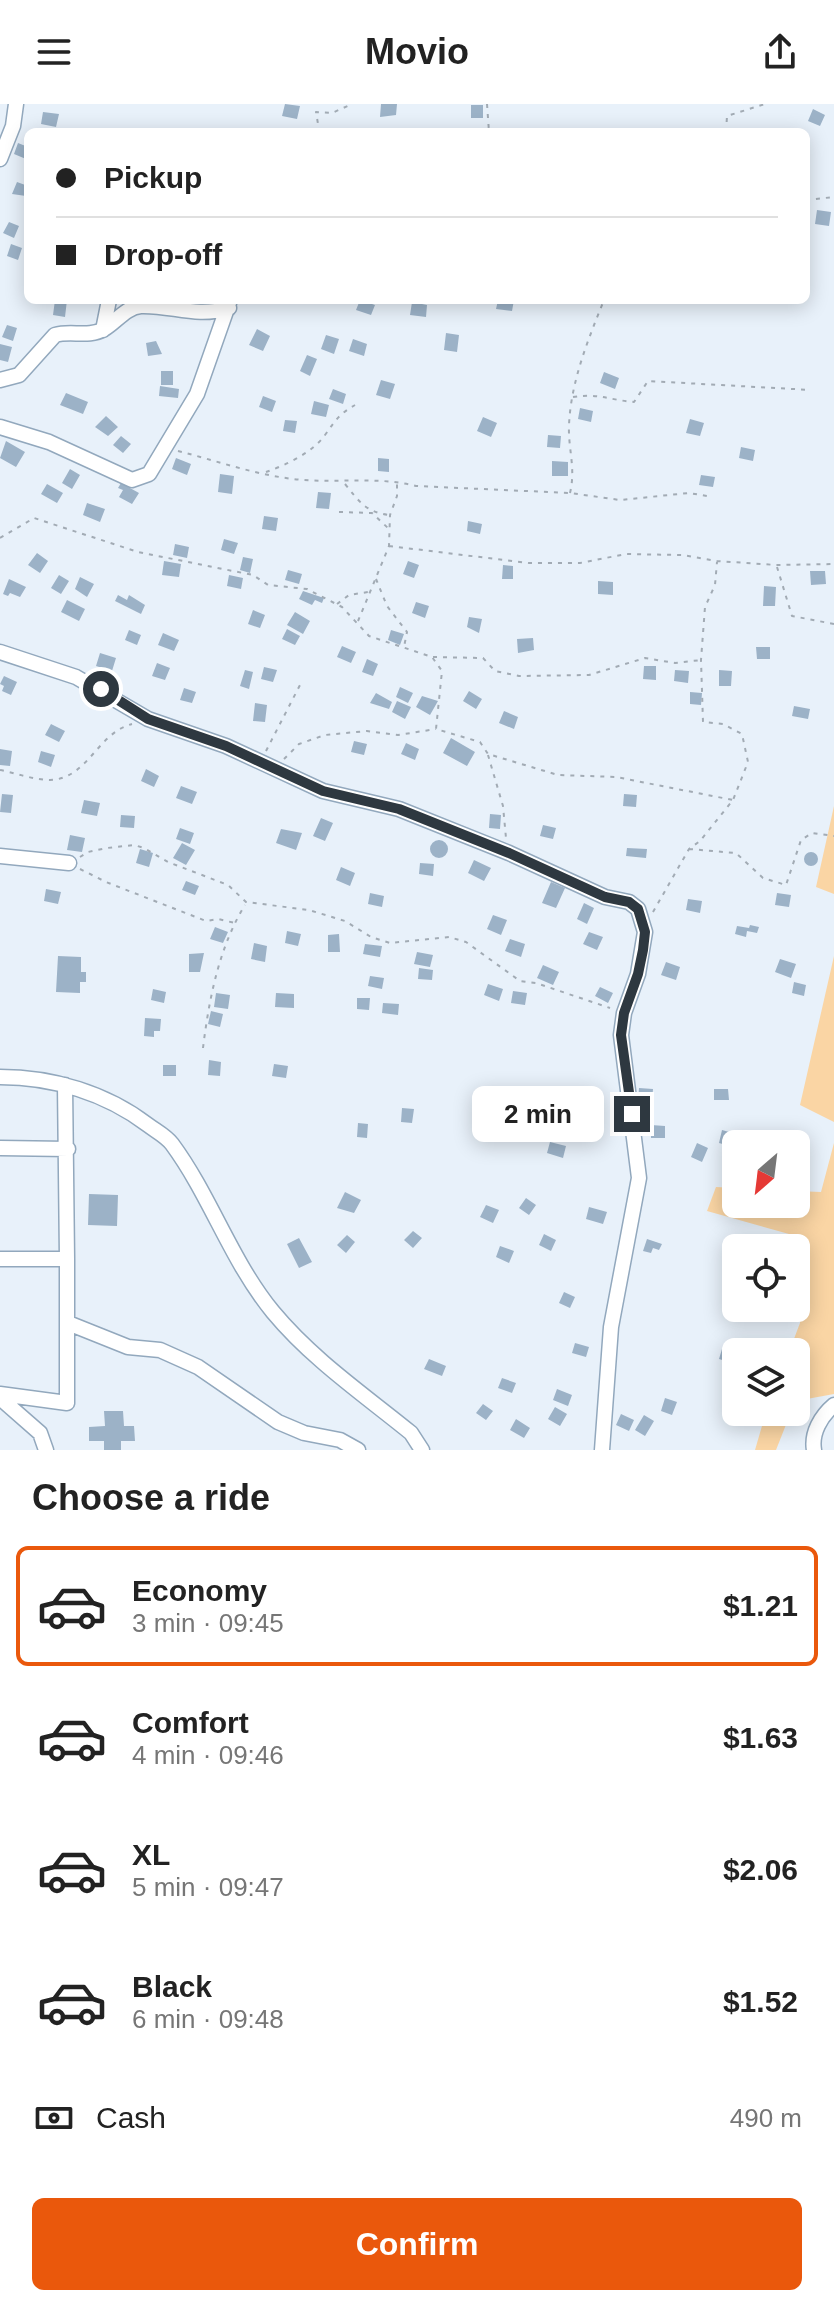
<!DOCTYPE html>
<meta charset="utf-8">
<style>
:root{--surface:#fff;--page:#f2f2f2;--text:#222;--muted:#767676;--line:#e0e0e0;--accent:#ea580c}
body{margin:0;font-family:Helvetica,sans-serif;background:var(--page);color:var(--text);height:100vh;display:flex;flex-direction:column;font-size:30px;white-space:nowrap}
*{box-sizing:border-box;margin:0}
p{font-size:26px;color:var(--muted)}
.icon{flex:none;width:44px;height:44px;fill:none;stroke:currentColor;stroke-width:2;stroke-linecap:round;stroke-linejoin:round}
.map{position:relative;height:1346px;overflow:hidden}
.side{display:flex;flex-direction:column;background:var(--surface);flex:1}
.side>*{flex:none}
.guide{position:absolute;left:24px;top:24px;width:786px;height:176px;border-radius:12px;box-shadow:0 4px 20px #0003;display:grid;align-content:center;height:176px;padding:0 32px;background:var(--surface)}
.needle{width:52px;rotate:208deg}
.buttons{position:absolute;left:722px;top:1026px;display:grid;gap:16px}
.buttons a{display:grid;place-items:center;width:88px;height:88px;border-radius:12px;background:var(--surface);box-shadow:0 4px 20px #0003;font-size:40px}
.end{position:absolute;width:36px;height:36px;margin:-18px;border:10px solid #2e3840;background:#fff;box-shadow:0 0 0 4px #fff}
.from{border-radius:50%}
.bubble{position:absolute;height:56px;border-radius:12px;background:var(--surface);box-shadow:0 4px 20px #0003;font-size:26px;font-weight:700;line-height:56px;text-align:center}
.guide b{display:flex;align-items:center;gap:28px;height:76px;font-size:30px}
.guide b+b{border-top:2px solid var(--line)}
.guide i{width:20px;height:20px;background:var(--text)}
ul{padding:0;list-style:none}
li{display:flex;align-items:center;gap:24px;height:120px;margin:0 16px 12px;padding:0 16px;border:4px solid transparent;border-radius:12px}
li div{flex:1}
li b{display:block;font-size:30px}
li em{font-style:normal;font-weight:700}
li.active{border-color:var(--accent)}
li>.icon{width:72px;height:72px;stroke-width:1.5}
h2{padding:0 32px;font-size:36px;line-height:96px}
.pay{display:flex;align-items:center;gap:20px;height:88px;padding:0 32px;font-size:30px}
.pay p{margin-inline-start:auto}
.cta{display:flex;gap:16px;margin-top:auto;padding:16px 32px}
.cta a{flex:1;height:92px;border-radius:12px;background:var(--accent);color:#fff;font-size:32px;font-weight:700;line-height:92px;text-align:center}
header{display:flex;justify-content:space-between;align-items:center;height:104px;padding:0 32px;background:var(--surface);font-size:36px;font-weight:700}
.map>svg:first-child{display:block}
.green{fill:#fad5a4}
.building{fill:#9cb2c7}
.lines{fill:none;stroke-linecap:round;stroke-linejoin:round}
.minor-casing{stroke:#92a8bd;stroke-width:17}
.path{stroke:#a2abb4;stroke-width:2;stroke-dasharray:4 6;stroke-linecap:butt}
.minor{stroke:#fff;stroke-width:14}
.route{stroke:#2e3840;stroke-width:10}
</style>
<header><svg class="icon" aria-label="menu" viewBox="0 0 24 24"><path d="M4 6h16M4 12h16M4 18h16"/></svg>Movio<svg class="icon" aria-label="share" viewBox="0 0 24 24"><path d="M12 15V3M7 8l5-5 5 5M5 13v7h14v-7"/></svg></header>
<div class="map">
<svg width="834" height="1346" viewBox="0 0 834 1346">
<rect width="100%" height="100%" fill="#e8f1fa"/>
<!-- green -->
<path class="green" d="M 834,702 L 834,790 L 816,783 Z
M 834,852 L 834,1018 L 800,1001 Z
M 834,1039 L 834,1290 L 796,1297 L 796,1248 L 789,1248 L 800,1219 L 807,1135 L 707,1107 L 716,1083 L 736,1084 L 736,1100 L 796,1100 L 796,1087 L 821,1088 Z
M 766,1308 L 791,1308 L 776,1346 L 755,1346 Z"/>
<!-- building -->
<path class="building" d="M 285,0 L 300,2 L 297,15 L 282,12 Z
M 381,0 L 397,0 L 396,11 L 380,13 Z
M 471,1 L 483,1 L 483,14 L 471,14 Z
M 813,5 L 825,11 L 820,22 L 808,17 Z
M 43,8 L 59,10 L 56,23 L 41,20 Z
M 18,39 L 28,43 L 26,55 L 14,50 Z
M 17,78 L 28,82 L 26,92 L 12,90 Z
M 817,106 L 831,108 L 829,122 L 815,120 Z
M 9,118 L 19,122 L 14,134 L 3,129 Z
M 11,140 L 22,144 L 18,156 L 7,152 Z
M 55,196 L 67,196 L 65,213 L 53,211 Z
M 360,196 L 375,201 L 371,211 L 356,206 Z
M 498,196 L 514,196 L 512,207 L 496,205 Z
M 412,198 L 427,201 L 426,213 L 410,211 Z
M 7,221 L 17,224 L 13,237 L 2,233 Z
M 257,225 L 270,232 L 263,247 L 249,241 Z
M 446,229 L 459,231 L 457,248 L 444,246 Z
M 326,231 L 339,235 L 334,250 L 321,245 Z
M 353,235 L 367,240 L 364,252 L 349,247 Z
M 156,237 L 162,250 L 148,252 L 146,239 Z
M 0,240 L 12,243 L 8,258 L 0,256 Z
M 307,251 L 317,255 L 310,272 L 300,267 Z
M 161,267 L 173,267 L 173,281 L 161,281 Z
M 604,268 L 619,274 L 615,285 L 600,279 Z
M 381,276 L 395,280 L 390,295 L 376,291 Z
M 160,282 L 179,285 L 178,294 L 159,292 Z
M 333,285 L 346,290 L 343,300 L 329,295 Z
M 66,289 L 88,298 L 83,310 L 60,301 Z
M 263,292 L 276,297 L 272,308 L 259,303 Z
M 314,297 L 329,301 L 326,313 L 311,310 Z
M 580,304 L 593,307 L 591,318 L 578,315 Z
M 106,312 L 118,323 L 108,332 L 95,323 Z
M 483,313 L 497,319 L 491,333 L 477,327 Z
M 690,315 L 704,319 L 700,332 L 686,329 Z
M 285,316 L 297,317 L 295,329 L 283,327 Z
M 548,331 L 561,332 L 560,344 L 547,343 Z
M 121,332 L 131,340 L 123,349 L 113,341 Z
M 6,337 L 25,348 L 16,363 L 0,354 Z
M 741,343 L 755,346 L 753,357 L 739,354 Z
M 176,354 L 191,360 L 187,371 L 172,365 Z
M 378,354 L 389,355 L 389,368 L 378,367 Z
M 552,357 L 568,358 L 568,372 L 552,372 Z
M 70,365 L 80,371 L 72,385 L 62,379 Z
M 220,370 L 234,372 L 232,390 L 218,388 Z
M 701,371 L 715,373 L 713,383 L 699,381 Z
M 121,379 L 139,389 L 132,400 L 119,393 L 123,386 L 118,384 Z
M 47,380 L 63,389 L 57,399 L 41,390 Z
M 318,388 L 331,389 L 329,405 L 316,404 Z
M 87,399 L 105,405 L 100,418 L 83,411 Z
M 264,412 L 278,414 L 276,427 L 262,425 Z
M 468,417 L 482,420 L 480,430 L 467,427 Z
M 224,435 L 238,439 L 234,450 L 221,446 Z
M 175,440 L 189,443 L 187,454 L 173,451 Z
M 37,449 L 48,457 L 40,469 L 28,461 Z
M 243,453 L 253,455 L 250,469 L 240,466 Z
M 164,457 L 181,460 L 179,473 L 162,471 Z
M 408,457 L 419,461 L 414,474 L 403,470 Z
M 503,461 L 513,462 L 513,475 L 502,475 Z
M 288,466 L 302,470 L 299,480 L 285,476 Z
M 810,467 L 825,467 L 826,480 L 811,481 Z
M 59,471 L 69,477 L 61,490 L 51,484 Z
M 229,471 L 243,474 L 241,485 L 227,482 Z
M 80,473 L 94,480 L 87,493 L 75,485 Z
M 9,475 L 26,483 L 20,493 L 10,489 L 8,492 L 3,490 Z
M 598,477 L 613,478 L 613,491 L 598,490 Z
M 764,482 L 776,483 L 775,502 L 763,502 Z
M 303,487 L 324,494 L 322,499 L 315,496 L 312,501 L 299,495 Z
M 118,491 L 127,496 L 129,491 L 145,501 L 141,510 L 115,497 Z
M 67,496 L 85,505 L 79,517 L 61,508 Z
M 416,498 L 429,502 L 425,514 L 412,509 Z
M 253,506 L 265,511 L 260,524 L 248,520 Z
M 295,508 L 310,517 L 303,530 L 287,521 Z
M 469,513 L 482,515 L 479,529 L 467,523 Z
M 287,525 L 300,532 L 295,541 L 282,535 Z
M 129,526 L 141,531 L 137,541 L 125,536 Z
M 391,526 L 404,530 L 400,541 L 388,536 Z
M 163,529 L 179,536 L 174,547 L 158,541 Z
M 533,534 L 534,546 L 518,549 L 517,535 Z
M 342,542 L 356,548 L 351,559 L 337,553 Z
M 756,543 L 770,543 L 770,555 L 757,555 Z
M 100,549 L 116,554 L 112,567 L 96,562 Z
M 367,555 L 378,560 L 373,572 L 362,568 Z
M 157,559 L 170,564 L 165,576 L 152,572 Z
M 644,562 L 656,562 L 656,576 L 643,575 Z
M 264,563 L 277,566 L 273,578 L 261,575 Z
M 245,566 L 253,568 L 249,585 L 240,582 Z
M 675,566 L 689,567 L 688,579 L 674,577 Z
M 719,566 L 732,567 L 731,582 L 719,582 Z
M 4,572 L 17,578 L 11,591 L 2,587 L 4,582 L 0,580 Z
M 400,583 L 413,589 L 408,599 L 396,593 Z
M 184,584 L 196,588 L 192,599 L 180,596 Z
M 469,587 L 482,595 L 476,605 L 463,597 Z
M 690,588 L 702,589 L 701,601 L 690,600 Z
M 376,589 L 392,598 L 389,605 L 370,599 Z
M 422,592 L 438,597 L 430,611 L 416,603 Z
M 397,597 L 411,603 L 405,615 L 392,608 Z
M 255,599 L 267,601 L 265,618 L 253,617 Z
M 794,602 L 810,605 L 808,615 L 792,612 Z
M 504,607 L 518,613 L 514,625 L 499,619 Z
M 51,620 L 65,627 L 59,638 L 45,631 Z
M 451,634 L 475,648 L 467,662 L 443,649 Z
M 354,637 L 367,640 L 364,651 L 351,648 Z
M 406,639 L 419,645 L 415,656 L 401,650 Z
M 0,645 L 12,647 L 10,662 L 0,661 Z
M 41,647 L 55,651 L 51,663 L 38,658 Z
M 146,665 L 159,672 L 154,683 L 141,677 Z
M 181,682 L 197,688 L 192,700 L 176,694 Z
M 2,690 L 13,691 L 11,709 L 0,708 Z
M 624,690 L 637,691 L 636,703 L 623,702 Z
M 84,696 L 100,699 L 97,712 L 81,709 Z
M 490,710 L 501,711 L 500,725 L 489,724 Z
M 121,711 L 135,712 L 134,724 L 120,723 Z
M 321,714 L 333,719 L 325,737 L 313,732 Z
M 543,721 L 556,724 L 553,735 L 540,732 Z
M 180,724 L 194,729 L 190,740 L 176,735 Z
M 281,725 L 302,729 L 296,746 L 276,739 Z
M 70,731 L 85,734 L 82,748 L 67,746 Z
M430 745a9 9 0 1 1 18 0a9 9 0 1 1-18 0Z
M 182,739 L 195,746 L 186,761 L 173,754 Z
M 627,744 L 647,745 L 646,754 L 626,752 Z
M 140,745 L 153,749 L 149,763 L 136,759 Z
M804 755a7 7 0 1 1 14 0a7 7 0 1 1-14 0Z
M 474,756 L 491,764 L 484,777 L 468,769 Z
M 420,759 L 434,760 L 433,772 L 419,770 Z
M 341,763 L 355,769 L 350,782 L 336,776 Z
M 186,777 L 199,782 L 195,791 L 182,786 Z
M 551,778 L 565,784 L 556,804 L 542,799 Z
M 46,785 L 61,788 L 58,800 L 44,797 Z
M 370,789 L 384,792 L 382,803 L 368,800 Z
M 777,789 L 791,791 L 789,803 L 775,801 Z
M 688,795 L 702,797 L 700,809 L 686,806 Z
M 584,799 L 594,804 L 587,820 L 577,815 Z
M 493,811 L 507,816 L 501,831 L 487,825 Z
M 750,821 L 759,823 L 757,829 L 747,827 L 746,833 L 735,830 L 737,822 L 749,824 Z
M 215,823 L 228,828 L 223,839 L 210,835 Z
M 287,827 L 301,830 L 298,842 L 285,839 Z
M 589,828 L 603,833 L 597,846 L 583,840 Z
M 339,830 L 340,848 L 328,848 L 328,831 Z
M 510,835 L 525,840 L 521,853 L 505,847 Z
M 254,839 L 267,842 L 265,858 L 251,855 Z
M 365,840 L 382,842 L 380,853 L 363,850 Z
M 417,848 L 433,851 L 430,863 L 414,860 Z
M 204,849 L 200,868 L 189,868 L 189,850 Z
M 58,852 L 81,853 L 81,868 L 86,868 L 86,878 L 80,878 L 80,889 L 56,888 Z
M 780,855 L 796,860 L 791,874 L 775,868 Z
M 666,858 L 680,863 L 676,876 L 661,871 Z
M 543,861 L 559,868 L 553,881 L 537,874 Z
M 419,864 L 433,866 L 432,876 L 418,875 Z
M 370,872 L 384,874 L 382,885 L 368,882 Z
M 794,878 L 806,881 L 804,892 L 792,889 Z
M 488,880 L 503,885 L 499,897 L 484,891 Z
M 600,883 L 613,889 L 608,899 L 595,892 Z
M 153,885 L 166,888 L 164,899 L 151,896 Z
M 513,887 L 527,889 L 525,901 L 511,899 Z
M 216,889 L 230,891 L 228,905 L 214,903 Z
M 276,889 L 294,890 L 294,904 L 275,903 Z
M 357,894 L 370,894 L 369,906 L 357,905 Z
M 383,899 L 399,900 L 398,911 L 382,909 Z
M 211,907 L 223,910 L 220,923 L 208,920 Z
M 145,914 L 161,915 L 160,927 L 154,927 L 154,933 L 144,932 Z
M 209,956 L 221,958 L 220,972 L 208,971 Z
M 274,960 L 288,962 L 286,974 L 272,972 Z
M 163,961 L 176,961 L 176,972 L 163,972 Z
M 639,984 L 653,985 L 652,998 L 638,997 Z
M 714,985 L 728,985 L 729,996 L 714,996 Z
M 402,1004 L 414,1005 L 412,1019 L 401,1018 Z
M 358,1019 L 368,1020 L 367,1034 L 357,1033 Z
M 651,1021 L 665,1022 L 665,1034 L 651,1034 Z
M 722,1026 L 736,1030 L 733,1043 L 719,1039 Z
M 550,1038 L 566,1042 L 563,1054 L 547,1049 Z
M 697,1039 L 708,1044 L 702,1058 L 691,1053 Z
M 345,1088 L 361,1096 L 354,1109 L 337,1104 Z
M 89,1090 L 118,1091 L 117,1122 L 88,1121 Z
M 526,1094 L 536,1101 L 529,1111 L 519,1104 Z
M 486,1101 L 499,1106 L 493,1119 L 480,1113 Z
M 589,1103 L 607,1108 L 603,1120 L 586,1115 Z
M 413,1127 L 422,1134 L 413,1144 L 404,1136 Z
M 544,1130 L 556,1136 L 551,1147 L 539,1141 Z
M 347,1131 L 355,1138 L 346,1149 L 337,1141 Z
M 299,1134 L 312,1158 L 299,1164 L 287,1140 Z
M 647,1135 L 662,1140 L 659,1146 L 653,1144 L 651,1149 L 643,1147 Z
M 500,1142 L 514,1147 L 509,1159 L 496,1153 Z
M 564,1188 L 575,1193 L 570,1204 L 559,1199 Z
M 575,1239 L 589,1243 L 586,1253 L 572,1249 Z
M 722,1245 L 735,1248 L 732,1259 L 719,1255 Z
M 429,1255 L 446,1262 L 442,1272 L 424,1265 Z
M 502,1274 L 516,1279 L 512,1289 L 498,1284 Z
M 557,1285 L 572,1291 L 568,1302 L 553,1296 Z
M 665,1294 L 677,1298 L 672,1311 L 661,1307 Z
M 483,1300 L 493,1307 L 486,1316 L 476,1309 Z
M 555,1303 L 567,1310 L 560,1322 L 548,1315 Z
M 104,1307 L 123,1307 L 124,1322 L 134,1322 L 135,1337 L 121,1337 L 121,1346 L 104,1346 L 104,1337 L 89,1337 L 89,1323 L 105,1322 Z
M 621,1310 L 634,1316 L 629,1327 L 616,1321 Z
M 644,1311 L 654,1317 L 645,1332 L 635,1326 Z
M 516,1315 L 530,1324 L 524,1334 L 510,1326 Z"/>
<g class="lines">
<!-- minor casing -->
<g class="minor-casing">
<path id="minor" d="M 0,55 L 13,22 L 16,0
M 103,226 L 109,196
M 0,276 L 19,271 L 55,231 C 71,226 88,234 104,225 C 116,218 126,203 141,202 C 173,201 195,214 229,204
M 0,323 L 49,338 L 132,376 L 149,370 L 197,290 L 230,196
M 0,548 L 76,573 L 148,615 L 226,642 L 323,687 L 399,705 L 509,749 L 605,793 L 629,798 L 638,805 L 645,828 L 638,870 L 624,909 L 621,931 L 639,1074 L 611,1223 L 602,1346
M 0,752 L 69,759
M 0,973 C 53,973 106,989 148,1021 C 156,1027 166,1032 172,1040 C 211,1093 231,1157 273,1208 C 312,1255 363,1290 411,1329 L 422,1346
M 0,1044 L 68,1045
M 0,1155 L 67,1155 L 65,981
M 68,1219 L 128,1243 L 160,1246 L 198,1263 L 278,1318 L 304,1329 L 340,1336 L 358,1346
M 0,1290 L 67,1299 L 67,1155
M 0,1294 L 40,1329 L 46,1346
M 814,1346 C 811,1329 821,1312 834,1301"/>
</g>
<!-- path -->
<path class="path" d="M 487,0 L 489,28
M 314,28 L 318,20 L 316,8 L 332,9 L 352,0
M 726,28 L 727,12 L 765,0
M 806,96 L 834,93
M 375,196 L 379,205
M 492,196 L 495,203
M 573,293 C 599,289 609,296 634,298 L 648,277 L 811,286
M 178,347 C 214,356 250,369 286,374 C 329,381 374,371 416,382 L 570,389 L 620,396 L 689,389 L 707,392
M 266,368 C 286,361 312,349 325,331 C 335,317 339,310 355,301
M 345,380 C 359,397 365,408 389,411
M 570,389 C 576,364 568,345 569,321 C 571,277 588,236 604,196
M 339,408 L 372,409 L 389,425
M 0,434 L 34,414 L 138,448 L 253,471 L 268,481 L 307,485 L 342,503 L 369,532 L 432,553 L 442,567 L 436,625 L 480,638 L 488,650 L 558,671 L 616,673 L 733,696
M 389,442 L 529,459 L 580,459 L 626,450 L 682,451 L 717,457 L 776,461 L 834,460
M 777,463 L 792,512 L 834,520
M 376,475 L 387,502 L 407,528 L 404,543
M 337,500 L 349,491 L 368,488
M 358,517 L 389,442 L 390,411 L 397,392 L 397,379
M 433,553 L 483,554 L 495,567 L 519,572 L 589,571 L 645,554 L 675,559 L 701,556
M 266,647 L 300,581
M 488,651 L 503,702 L 506,734
M 284,655 L 299,640 L 325,631 L 367,627 L 398,631 L 436,625
M 0,666 C 16,669 34,676 50,676 C 88,675 97,629 132,620
M 689,745 L 736,749 L 763,774 L 786,781 L 801,736 L 812,729 L 834,732
M 80,753 L 88,748 L 107,744 L 134,741 L 144,744 L 168,758 L 228,781 L 246,798 L 309,806 L 345,817 L 371,833 L 390,839 L 449,833 L 466,838 L 520,877 L 536,879 L 610,904
M 80,765 L 106,778 L 206,817 L 218,815 L 235,819
M 653,808 L 689,745 L 700,737 L 733,696 L 748,658 L 742,630 L 723,620 L 703,618 L 701,556 L 705,503 L 715,481 L 717,458
M 203,944 C 209,895 219,843 245,801"/>
<!-- minor -->
<use href="#minor" class="minor"/>
</g>
<g class="lines">
<!-- route -->
<path class="route" d="M 101,585 L 148,615 L 226,642 L 323,687 L 399,705 L 509,749 L 605,793 L 629,798 L 638,805 L 645,828 L 643,846 L 638,870 L 624,909 L 621,931 L 632,1010"/>
</g>
</svg>
<div class="buttons">
<a><svg class="needle" viewBox="-14 -14 28 28"><path d="M0-13l5 13h-10z" fill="#e53935"/><path d="M0 13l5-13h-10z" fill="#767676"/></svg></a>
<a><svg class="icon" aria-label="locate" viewBox="0 0 24 24"><circle cx="12" cy="12" r="6"/><path d="M12 2v4M12 18v4M2 12h4M18 12h4"/></svg></a>
<a><svg class="icon" aria-label="layers" viewBox="0 0 24 24"><path d="M12 4l9 5-9 5-9-5zM3 14l9 5 9-5"/></svg></a>
</div>
<i class="end from" style="left:101px;top:585px"></i>
<i class="end" style="left:632px;top:1010px"></i>
<div class="bubble" style="left:472px;top:982px;width:132px">2 min</div>
<div class="guide">
<b><i class="from"></i>Pickup</b>
<b><i></i>Drop-off</b>
</div>
</div>
<section class="side">
<h2>Choose a ride</h2>
<ul>
<li class="active"><svg class="icon" aria-label="car" viewBox="0 0 24 24"><path d="M5 17H2v-5l4-1 3-4h7l3 4 3 1v5h-3M9 17h6M6 11h13"/><circle cx="7" cy="17" r="2"/><circle cx="17" cy="17" r="2"/></svg><div><b>Economy</b><p>3 min · 09:45</p></div><em>$1.21</em></li>
<li><svg class="icon" aria-label="car" viewBox="0 0 24 24"><path d="M5 17H2v-5l4-1 3-4h7l3 4 3 1v5h-3M9 17h6M6 11h13"/><circle cx="7" cy="17" r="2"/><circle cx="17" cy="17" r="2"/></svg><div><b>Comfort</b><p>4 min · 09:46</p></div><em>$1.63</em></li>
<li><svg class="icon" aria-label="car" viewBox="0 0 24 24"><path d="M5 17H2v-5l4-1 3-4h7l3 4 3 1v5h-3M9 17h6M6 11h13"/><circle cx="7" cy="17" r="2"/><circle cx="17" cy="17" r="2"/></svg><div><b>XL</b><p>5 min · 09:47</p></div><em>$2.06</em></li>
<li><svg class="icon" aria-label="car" viewBox="0 0 24 24"><path d="M5 17H2v-5l4-1 3-4h7l3 4 3 1v5h-3M9 17h6M6 11h13"/><circle cx="7" cy="17" r="2"/><circle cx="17" cy="17" r="2"/></svg><div><b>Black</b><p>6 min · 09:48</p></div><em>$1.52</em></li>
</ul>
<div class="pay"><svg class="icon" aria-label="cash" viewBox="0 0 24 24"><path d="M3 7h18v10H3z"/><circle cx="12" cy="12" r="2"/></svg>Cash<p>490 m</p></div>
<div class="cta"><a>Confirm</a></div>
</section>
